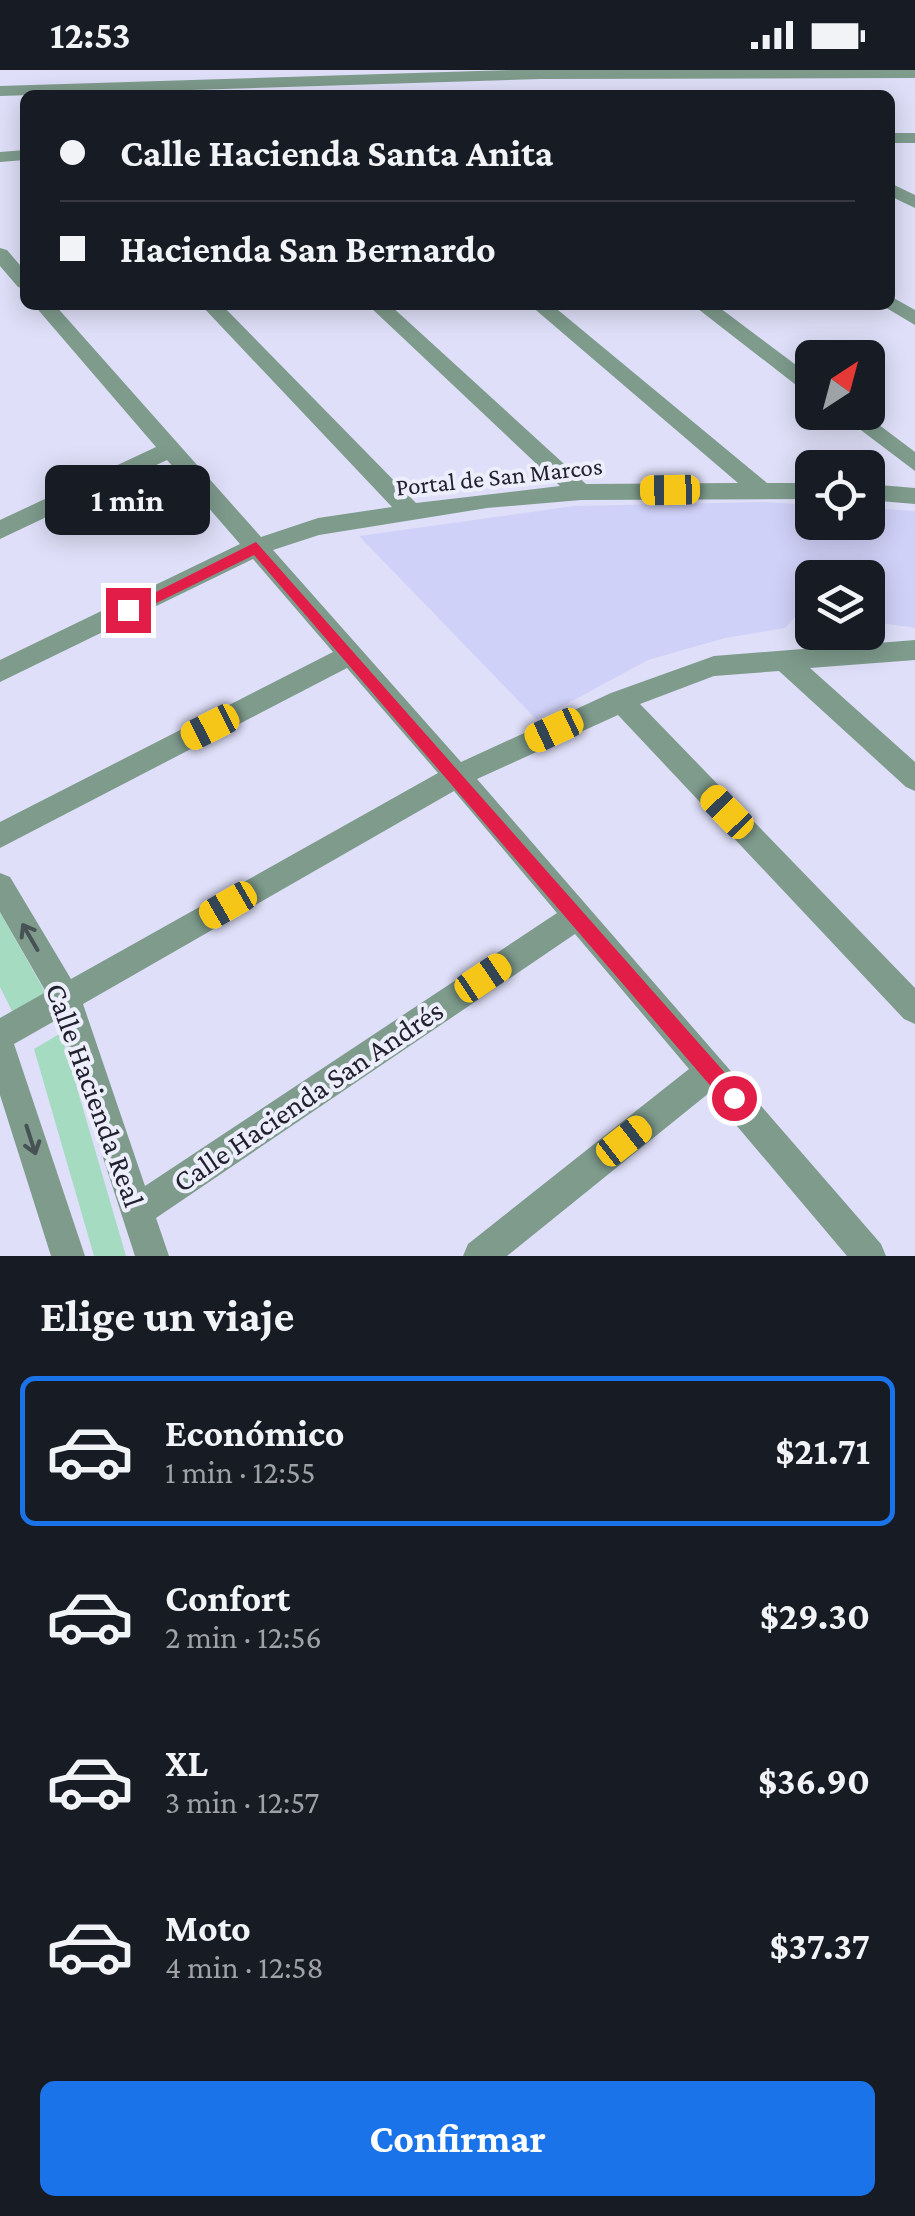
<!DOCTYPE html>
<html lang="es">
<meta charset="utf-8">
<style>
:root{--surface:#171b24;--page:#20242c;--text:#f1f3f6;--muted:#9ea1a6;--line:#363941;--accent:#1a73e8}
body{margin:0;font-family:"Crimson Pro",serif;background:var(--page);color:var(--text);height:100vh;display:flex;flex-direction:column;font-size:38px;white-space:nowrap}
*{box-sizing:border-box;margin:0}
p{font-size:32px;color:var(--muted)}
.icon{flex:none;width:55px;height:55px;fill:none;stroke:currentColor;stroke-width:2;stroke-linecap:round;stroke-linejoin:round}
.map{position:relative;height:1186px;overflow:hidden}
.panel{display:flex;flex-direction:column;background:var(--surface);flex:1}
.panel>*{flex:none}
.banner{position:absolute;left:20px;top:20px;width:875px;height:220px;border-radius:15px;box-shadow:0 5px 25px #0003;display:grid;align-content:center;height:220px;padding:0 40px;background:var(--surface)}
.needle{width:65px;rotate:36deg}
.tools{position:absolute;left:795px;top:270px;display:grid;gap:20px}
.tools a{display:grid;place-items:center;width:90px;height:90px;border-radius:15px;background:var(--surface);box-shadow:0 5px 25px #0003;font-size:50px}
.end{position:absolute;width:45px;height:45px;margin:-22px;border:12px solid #e11d48;background:#fff;box-shadow:0 0 0 5px #fff}
.from{border-radius:50%}
.bubble{position:absolute;height:70px;border-radius:15px;background:var(--surface);box-shadow:0 5px 25px #0003;font-size:32px;font-weight:700;line-height:70px;text-align:center}
.car{position:absolute;width:30px;height:60px;margin:-30px -15px;border-radius:12px;box-shadow:0 0 8px 2px #0007;background:linear-gradient(#f5c518 24%,#345 0 40%,#f5c518 0 76%,#345 0 86%,#f5c518 0)}
.banner b{display:flex;align-items:center;gap:35px;height:95px;font-size:38px}
.banner b+b{border-top:2px solid var(--line)}
.banner i{width:25px;height:25px;background:var(--text)}
ul{padding:0;list-style:none}
li{display:flex;align-items:center;gap:30px;height:150px;margin:0 20px 15px;padding:0 20px;border:5px solid transparent;border-radius:15px}
li div{flex:1}
li b{display:block;font-size:38px}
li em{font-style:normal;font-weight:700}
li.current{border-color:var(--accent)}
li>.icon{width:90px;height:90px;stroke-width:1.5}
h2{padding:0 40px;font-size:45px;line-height:120px}
.action{display:flex;gap:20px;margin-top:auto;padding:20px 40px}
.action a{flex:1;height:115px;border-radius:15px;background:var(--accent);color:#fff;font-size:40px;font-weight:700;line-height:115px;text-align:center}
.status{display:flex;justify-content:space-between;align-items:center;height:70px;padding:0 50px;background:var(--surface);direction:ltr}
.status svg{height:28px;fill:currentColor}
.map>svg:first-child{display:block}
.built{fill:#d0d1f8}
.green{fill:#a5dcc1}
.lines{fill:none;stroke-linecap:round;stroke-linejoin:round}
.minor{fill:#7e9b8c;fill-rule:evenodd}
.oneway{stroke:#475254}
.route{fill:#e11d48}
.labels{text-anchor:middle;stroke-width:8;stroke-linejoin:round;paint-order:stroke}
.street-label{font-size:25px;fill:#22222e;stroke:#edeefb}
.near-street-label{font-size:30px;fill:#22222e;stroke:#edeefb}
</style>
<div class="status"><b>12:53</b><svg viewBox="0 0 49 12"><path d="M0 12V9h3v3zM5 12V6h3v6zM10 12V3h3v9zM15 12V0h3v12zM26 1h20v11H26zM47 4h2v5h-2z"/></svg></div>
<div class="map">
<svg width="915" height="1186" viewBox="0 0 915 1186">
<rect width="100%" height="100%" fill="#dfdff9"/>
<!-- built -->
<path class="built" d="M 765,432 L 812,435 L 812,452 L 868,452 L 868,438 L 915,441 L 915,558 L 868,551 L 868,508 L 812,508 L 812,528 L 785,558 L 725,568 L 648,590 L 537,650 L 359,466 L 574,436 Z"/>
<!-- green -->
<path class="green" d="M 0,842 L 48,927 L 15,947 L 0,917 Z
M 61,963 L 126,1186 L 94,1186 L 34,979 Z"/>
<g class="lines">
<!-- minor -->
<path class="minor" d="M 512,0 L 915,0 L 915,8 L 541,9 L 0,26 L 0,16 Z
M 890,63 L 915,63 L 915,73 L 890,73 Z
M 25,80 L 25,90 L 0,92 L 0,82 Z
M 890,113 L 915,125 L 915,138 L 890,126 Z
M 0,178 L 7,180 L 25,201 L 25,219 L 18,217 L 0,196 Z
M 890,226 L 915,240 L 915,255 L 883,236 L 890,235 Z
M 34,235 L 55,235 L 261,467 L 318,448 L 392,437 L 201,235 L 222,235 L 416,433 L 560,416 L 368,235 L 390,235 L 586,414 L 738,413 L 530,235 L 552,235 L 767,413 L 812,413 L 812,429 L 581,430 L 487,438 L 319,465 L 273,480 L 461,692 L 611,623 L 714,586 L 915,570 L 915,590 L 810,598 L 915,692 L 915,721 L 906,717 L 779,601 L 714,606 L 640,634 L 915,918 L 915,954 L 904,949 L 618,645 L 477,709 L 881,1174 L 886,1186 L 847,1186 L 709,1023 L 507,1186 L 463,1186 L 468,1174 L 689,999 L 575,864 L 156,1148 L 169,1186 L 135,1186 L 58,949 L 14,974 L 85,1186 L 51,1186 L 0,1025 L 0,948 L 46,922 L 0,842 L 0,803 L 10,807 L 71,909 L 438,703 L 347,598 L 0,778 L 0,752 L 333,582 L 253,489 L 0,612 L 0,590 L 240,474 L 167,390 L 0,469 L 0,450 L 156,377 ZM 454,721 L 557,843 L 145,1116 L 83,934 Z
M 693,235 L 716,235 L 812,307 L 812,324 L 805,322 Z
M 837,342 L 862,342 L 915,382 L 915,401 Z
M 868,414 L 915,418 L 915,434 L 868,430 Z"/>
</g>
<!-- one-way arrows -->
<defs><path id="oneway-shaft" d="M-6 0H5M1.5-3L5.5 0L1.5 3" fill="none" stroke-width="1.6" stroke-linecap="round" stroke-linejoin="round" transform="scale(2.5)"/></defs>
<g class="oneway">
<use href="#oneway-shaft" transform="translate(30 867) rotate(-120)"/>
<use href="#oneway-shaft" transform="translate(31 1070) rotate(72)"/>
</g>
<!-- route -->
<path class="route" d="M 256,472 L 741,1021 L 741,1035 L 727,1035 L 254,485 L 134,544 L 128,546 L 120,540 Z"/>
<g class="labels">
<!-- street labels -->
<g class="street-label">
<text transform="translate(499 406) rotate(-6)" y="9">Portal de San Marcos</text>
</g>
<!-- near-street labels -->
<g class="near-street-label">
<text transform="translate(95 1025) rotate(70)" y="10">Calle Hacienda Real</text>
<text transform="translate(308 1026) rotate(-34)" y="10">Calle Hacienda San Andrés</text>
</g>
</g>
</svg>
<div class="tools">
<a><svg class="needle" viewBox="-14 -14 28 28"><path d="M0-13l5 13h-10z" fill="#e53935"/><path d="M0 13l5-13h-10z" fill="#9ea1a6"/></svg></a>
<a><svg class="icon" aria-label="locate" viewBox="0 0 24 24"><circle cx="12" cy="12" r="6"/><path d="M12 2v4M12 18v4M2 12h4M18 12h4"/></svg></a>
<a><svg class="icon" aria-label="layers" viewBox="0 0 24 24"><path d="M12 4l9 5-9 5-9-5zM3 14l9 5 9-5"/></svg></a>
</div>
<i class="end from" style="left:734px;top:1028px"></i>
<i class="end" style="left:128px;top:540px"></i>
<div class="bubble" style="left:45px;top:395px;width:165px">1 min</div>
<i class="car" style="left:670px;top:420px;rotate:269deg"></i>
<i class="car" style="left:210px;top:657px;rotate:243deg"></i>
<i class="car" style="left:554px;top:660px;rotate:245deg"></i>
<i class="car" style="left:727px;top:742px;rotate:316deg"></i>
<i class="car" style="left:228px;top:835px;rotate:240deg"></i>
<i class="car" style="left:483px;top:908px;rotate:56deg"></i>
<i class="car" style="left:624px;top:1071px;rotate:52deg"></i>
<div class="banner">
<b><i class="from"></i>Calle Hacienda Santa Anita</b>
<b><i></i>Hacienda San Bernardo</b>
</div>
</div>
<section class="panel">
<h2>Elige un viaje</h2>
<ul>
<li class="current"><svg class="icon" aria-label="car" viewBox="0 0 24 24"><path d="M5 17H2v-5l4-1 3-4h7l3 4 3 1v5h-3M9 17h6M6 11h13"/><circle cx="7" cy="17" r="2"/><circle cx="17" cy="17" r="2"/></svg><div><b>Económico</b><p>1 min · 12:55</p></div><em>$21.71</em></li>
<li><svg class="icon" aria-label="car" viewBox="0 0 24 24"><path d="M5 17H2v-5l4-1 3-4h7l3 4 3 1v5h-3M9 17h6M6 11h13"/><circle cx="7" cy="17" r="2"/><circle cx="17" cy="17" r="2"/></svg><div><b>Confort</b><p>2 min · 12:56</p></div><em>$29.30</em></li>
<li><svg class="icon" aria-label="car" viewBox="0 0 24 24"><path d="M5 17H2v-5l4-1 3-4h7l3 4 3 1v5h-3M9 17h6M6 11h13"/><circle cx="7" cy="17" r="2"/><circle cx="17" cy="17" r="2"/></svg><div><b>XL</b><p>3 min · 12:57</p></div><em>$36.90</em></li>
<li><svg class="icon" aria-label="car" viewBox="0 0 24 24"><path d="M5 17H2v-5l4-1 3-4h7l3 4 3 1v5h-3M9 17h6M6 11h13"/><circle cx="7" cy="17" r="2"/><circle cx="17" cy="17" r="2"/></svg><div><b>Moto</b><p>4 min · 12:58</p></div><em>$37.37</em></li>
</ul>
<div class="action"><a>Confirmar</a></div>
</section>
